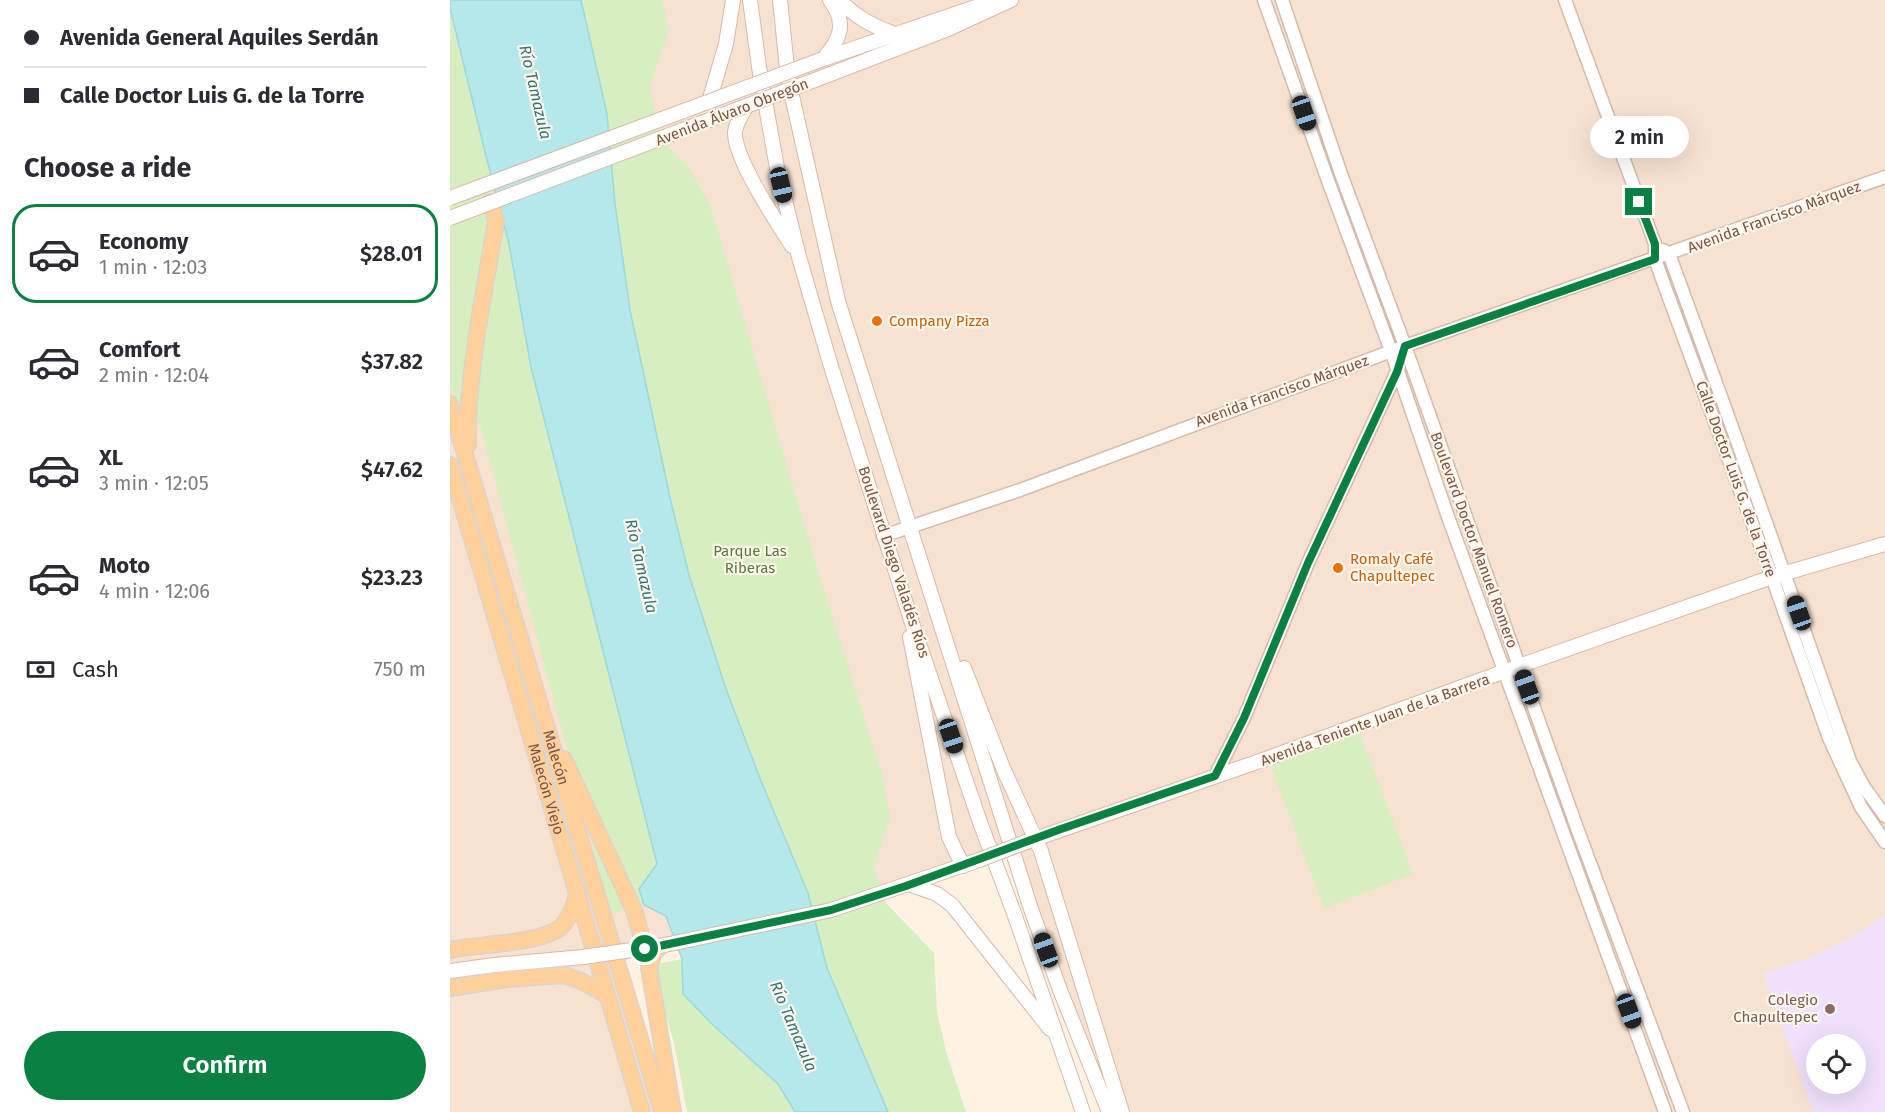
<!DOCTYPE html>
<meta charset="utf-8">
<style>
:root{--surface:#fff;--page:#f7f7f7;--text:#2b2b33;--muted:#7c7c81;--line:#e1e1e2;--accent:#0b8043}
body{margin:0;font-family:"Fira Sans",sans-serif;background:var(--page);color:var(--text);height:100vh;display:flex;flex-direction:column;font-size:22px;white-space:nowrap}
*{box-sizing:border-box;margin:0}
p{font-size:20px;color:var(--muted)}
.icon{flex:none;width:33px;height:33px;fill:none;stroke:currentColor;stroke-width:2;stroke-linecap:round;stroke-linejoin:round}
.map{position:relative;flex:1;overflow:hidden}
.drawer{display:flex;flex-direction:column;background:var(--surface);width:450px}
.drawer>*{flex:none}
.banner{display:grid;align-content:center;height:132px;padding:0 24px;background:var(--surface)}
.tools{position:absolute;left:1356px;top:1034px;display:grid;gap:12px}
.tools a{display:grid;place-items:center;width:60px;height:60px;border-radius:50%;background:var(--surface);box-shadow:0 6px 24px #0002;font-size:30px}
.end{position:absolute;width:27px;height:27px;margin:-14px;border:8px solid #0b8043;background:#fff;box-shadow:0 0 0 3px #fff}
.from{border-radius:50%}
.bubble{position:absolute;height:42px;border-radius:21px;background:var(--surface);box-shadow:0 6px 24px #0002;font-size:20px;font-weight:600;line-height:42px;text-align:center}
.car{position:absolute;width:18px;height:36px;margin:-18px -9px;border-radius:8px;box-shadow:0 0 4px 2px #0007;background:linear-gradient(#222 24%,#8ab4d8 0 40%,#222 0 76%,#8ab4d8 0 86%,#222 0)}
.banner b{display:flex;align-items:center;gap:21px;height:57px;font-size:22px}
.banner b+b{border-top:2px solid var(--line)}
.banner i{width:15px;height:15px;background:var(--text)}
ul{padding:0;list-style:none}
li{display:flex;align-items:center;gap:18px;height:99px;margin:0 12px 9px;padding:0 12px;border:3px solid transparent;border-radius:24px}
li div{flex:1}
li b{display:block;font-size:22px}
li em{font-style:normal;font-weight:600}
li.selected{border-color:var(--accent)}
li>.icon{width:54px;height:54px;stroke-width:1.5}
h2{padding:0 24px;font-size:27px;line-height:72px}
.pay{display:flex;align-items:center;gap:15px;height:66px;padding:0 24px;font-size:22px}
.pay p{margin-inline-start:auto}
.primary-button{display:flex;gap:12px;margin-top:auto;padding:12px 24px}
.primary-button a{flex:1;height:69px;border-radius:36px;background:var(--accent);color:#fff;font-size:24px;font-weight:600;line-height:69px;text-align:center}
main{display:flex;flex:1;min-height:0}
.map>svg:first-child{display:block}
.residential{fill:#f7e2d1;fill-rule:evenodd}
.education{fill:#efe0fb;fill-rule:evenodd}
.green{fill:#d7eec0}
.water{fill:#b5e8eb;stroke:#9bd9dd;stroke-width:1.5}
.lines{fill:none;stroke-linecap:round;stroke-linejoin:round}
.tertiary-casing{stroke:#d4baab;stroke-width:15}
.secondary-casing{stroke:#d7b9a8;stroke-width:16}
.primary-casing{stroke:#dcd3cf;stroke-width:18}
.tertiary{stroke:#fff;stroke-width:12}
.secondary{stroke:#fff;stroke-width:14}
.primary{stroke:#ffd09a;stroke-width:15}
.secondary-bridge-casing{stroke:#d7b9a8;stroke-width:16;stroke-linecap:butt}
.secondary-bridge{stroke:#fff;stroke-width:14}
.route{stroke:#0b8043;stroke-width:8}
.food-dot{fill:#e8710a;stroke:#fff6ec;stroke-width:2}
.education-dot{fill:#8d6e63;stroke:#fff6ec;stroke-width:2}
.labels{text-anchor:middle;stroke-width:4.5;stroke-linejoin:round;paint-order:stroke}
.street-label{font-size:15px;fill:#7a5446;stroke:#fff6ec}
.food-label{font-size:15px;fill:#c56008;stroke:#fff6ec;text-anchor:start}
.park-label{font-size:15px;fill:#537b3a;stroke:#fff6ec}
.education-label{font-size:15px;fill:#785e54;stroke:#fff6ec;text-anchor:end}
.water-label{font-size:16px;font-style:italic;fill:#357479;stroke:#fff6ec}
</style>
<main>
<section class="drawer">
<div class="banner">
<b><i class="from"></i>Avenida General Aquiles Serdán</b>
<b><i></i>Calle Doctor Luis G. de la Torre</b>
</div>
<h2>Choose a ride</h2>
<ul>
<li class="selected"><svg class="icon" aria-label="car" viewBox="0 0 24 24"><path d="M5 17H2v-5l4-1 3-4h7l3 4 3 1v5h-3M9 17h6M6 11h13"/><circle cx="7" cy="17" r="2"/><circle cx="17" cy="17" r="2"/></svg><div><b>Economy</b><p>1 min · 12:03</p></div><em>$28.01</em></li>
<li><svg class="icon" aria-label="car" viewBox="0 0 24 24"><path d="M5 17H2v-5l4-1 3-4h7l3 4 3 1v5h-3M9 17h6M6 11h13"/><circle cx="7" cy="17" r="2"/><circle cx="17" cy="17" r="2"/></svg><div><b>Comfort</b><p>2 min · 12:04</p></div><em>$37.82</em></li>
<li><svg class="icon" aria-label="car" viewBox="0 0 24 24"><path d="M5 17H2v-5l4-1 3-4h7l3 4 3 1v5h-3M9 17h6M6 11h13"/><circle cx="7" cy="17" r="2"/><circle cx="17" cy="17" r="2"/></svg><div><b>XL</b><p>3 min · 12:05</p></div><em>$47.62</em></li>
<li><svg class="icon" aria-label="car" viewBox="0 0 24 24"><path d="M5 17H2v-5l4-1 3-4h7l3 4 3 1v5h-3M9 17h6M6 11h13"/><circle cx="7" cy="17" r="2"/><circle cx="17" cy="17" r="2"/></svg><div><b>Moto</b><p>4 min · 12:06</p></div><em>$23.23</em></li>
</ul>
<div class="pay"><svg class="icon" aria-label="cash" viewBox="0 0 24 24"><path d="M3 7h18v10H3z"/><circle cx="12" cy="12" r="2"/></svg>Cash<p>750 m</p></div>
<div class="primary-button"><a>Confirm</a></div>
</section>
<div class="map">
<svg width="1435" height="1112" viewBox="0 0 1435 1112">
<rect width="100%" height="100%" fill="#fff2e3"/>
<!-- residential -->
<path class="residential" d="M 0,0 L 1435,0 L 1435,1112 L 653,1112 L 560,844 L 379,905 L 156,950 L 203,1112 L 0,1112 ZM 1366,1044 L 1406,1044 L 1406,1083 L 1366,1083 Z"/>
<!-- education -->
<path class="education" d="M 1435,914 L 1435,1112 L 1363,1112 L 1313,973 L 1362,957 L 1403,937 ZM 1366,1044 L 1406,1044 L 1406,1083 L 1366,1083 Z"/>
<!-- green -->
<path class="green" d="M 131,0 L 212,0 L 219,31 L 201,83 L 201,93 L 209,130 L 216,144 L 239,168 L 260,204 L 366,564 L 433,777 L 440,817 L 424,867 L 436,903 L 484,953 L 487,1012 L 496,1051 L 516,1112 L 438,1112 L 377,968 L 358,893 L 311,781 L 276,689 L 239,575 L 221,502 L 180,310 L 165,204 L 157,114 Z
M 0,8 L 34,148 L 59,244 L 81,367 L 207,864 L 189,889 L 194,905 L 161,914 L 30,425 L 7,403 L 0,382 Z
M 908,728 L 963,874 L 874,908 L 819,762 Z
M 232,959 L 233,994 L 264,1026 L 328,1084 L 345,1112 L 237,1112 L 224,1043 L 201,965 Z"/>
<!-- water -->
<path class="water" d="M 0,0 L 131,0 L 157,114 L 165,204 L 180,310 L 221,502 L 239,575 L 276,689 L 311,781 L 358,893 L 377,968 L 438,1112 L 345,1112 L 328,1084 L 264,1026 L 233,994 L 232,959 L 216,916 L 194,905 L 189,889 L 207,864 L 81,367 L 59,244 L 34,148 L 0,8 Z"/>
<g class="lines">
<!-- tertiary casing -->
<g class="tertiary-casing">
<path id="tertiary" d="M 814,0 L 877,178 L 941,351 L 997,514 L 1215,1112
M 832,0 L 891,174 L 955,346 L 1127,828 L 1233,1112
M 1115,0 L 1205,244 L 1205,259 L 1215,287 L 1322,577 L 1379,738 L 1411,807 L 1435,842
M 1213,250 L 1219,254 C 1281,422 1341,592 1400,761 L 1414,787 L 1435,816
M 433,536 L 570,490 L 955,346 L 1435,177
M 765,776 L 794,718 L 858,563 L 949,367"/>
</g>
<!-- secondary casing -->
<g class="secondary-casing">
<path id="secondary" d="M 300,0 L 309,67 L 327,168 L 349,257 L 380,363 L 462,623 L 531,825 L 564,913 L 633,1112
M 330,0 L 338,78 L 388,301 L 581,909 L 610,990 L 659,1112
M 389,0 C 406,17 422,26 445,34
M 373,59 L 546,0
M 373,59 C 391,39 397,23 380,0
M 378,75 L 498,29 L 561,0
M 259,102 L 276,44 L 283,0
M 297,106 C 292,114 286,122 285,132 C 284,159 327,222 342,246
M 460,637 L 499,837 L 513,866
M 514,668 L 553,768 L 591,851 L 672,1112
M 576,842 L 810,761 L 1069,666 L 1322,577 L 1435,544
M 461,885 L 487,894 L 502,905 L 600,1029
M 210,946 L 381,910 L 529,860
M 0,971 L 44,965 L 133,957"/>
</g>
<!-- primary casing -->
<g class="primary-casing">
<g id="primary">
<path id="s1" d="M 0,404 L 212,1112"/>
<path d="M 18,445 C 17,370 34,295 46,221 L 40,202"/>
<path id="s2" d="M 0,465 L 192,1112"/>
<path d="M 114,759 L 184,910 L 195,949"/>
<path d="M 210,946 L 203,955 L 199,968 L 223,1112"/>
<path d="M 0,950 C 27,944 92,944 111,927 C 120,919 124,904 128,893"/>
<path d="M 0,988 L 57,979 L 114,975 L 131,981 L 157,995"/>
</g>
</g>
<!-- tertiary -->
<use href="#tertiary" class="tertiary"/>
<!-- secondary -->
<use href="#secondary" class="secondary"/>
<!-- primary -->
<use href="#primary" class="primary"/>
<!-- secondary-bridge casing -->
<g class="secondary-bridge-casing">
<path id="secondary-bridge" d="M 0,198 L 373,59
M 0,218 L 378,75
M 529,860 L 576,842
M 133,957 L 210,946"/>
</g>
<!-- secondary-bridge -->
<use href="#secondary-bridge" class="secondary-bridge"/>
</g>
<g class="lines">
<!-- route -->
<path class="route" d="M 195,949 L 381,910 L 456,886 L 611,829 L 765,776 L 794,718 L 858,563 L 947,372 L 955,346 L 1205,259 L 1205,244 L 1189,202"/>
</g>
<!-- markers -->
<g class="food-dot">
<circle cx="427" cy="321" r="6"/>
<circle cx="888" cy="568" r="6"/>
</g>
<circle class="education-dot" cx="1380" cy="1009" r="6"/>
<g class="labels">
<!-- street labels -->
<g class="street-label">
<text transform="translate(282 112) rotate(-21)" y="5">Avenida Álvaro Obregón</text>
<text transform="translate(1324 217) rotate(-20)" y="5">Avenida Francisco Márquez</text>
<text transform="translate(832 391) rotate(-20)" y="5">Avenida Francisco Márquez</text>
<text transform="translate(1286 479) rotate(70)" y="5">Calle Doctor Luis G. de la Torre</text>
<text transform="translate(1024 540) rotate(70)" y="5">Boulevard Doctor Manuel Romero</text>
<text transform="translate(444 562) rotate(72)" y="5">Boulevard Diego Valadés Ríos</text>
<text transform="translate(925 720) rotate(-20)" y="5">Avenida Teniente Juan de la Barrera</text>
<text dy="5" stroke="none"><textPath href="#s1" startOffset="369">Malecón</textPath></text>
<text dy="5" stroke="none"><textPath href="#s2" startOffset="338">Malecón Viejo</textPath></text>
</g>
<!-- food labels -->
<g class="food-label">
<text x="439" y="326">Company Pizza</text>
<text x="900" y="564">Romaly Café<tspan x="900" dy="17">Chapultepec</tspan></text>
</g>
<!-- park labels -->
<g class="park-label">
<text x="300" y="556">Parque Las<tspan x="300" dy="17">Riberas</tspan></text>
</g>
<!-- education labels -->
<g class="education-label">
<text x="1368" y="1005">Colegio<tspan x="1368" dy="17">Chapultepec</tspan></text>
</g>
<!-- water labels -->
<g class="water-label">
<text transform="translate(86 92) rotate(77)" y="6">Río Tamazula</text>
<text transform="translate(192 566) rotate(77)" y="6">Río Tamazula</text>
<text transform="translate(344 1026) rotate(67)" y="6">Río Tamazula</text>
</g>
</g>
</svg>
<div class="tools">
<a><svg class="icon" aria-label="locate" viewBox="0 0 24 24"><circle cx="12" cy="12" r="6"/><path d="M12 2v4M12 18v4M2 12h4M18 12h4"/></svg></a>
</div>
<i class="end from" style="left:195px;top:949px"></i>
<i class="end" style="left:1189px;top:202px"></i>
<div class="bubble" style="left:1140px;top:116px;width:99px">2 min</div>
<i class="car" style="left:854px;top:113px;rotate:161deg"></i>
<i class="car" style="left:331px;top:185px;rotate:167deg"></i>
<i class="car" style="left:1349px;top:613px;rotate:341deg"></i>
<i class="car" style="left:1077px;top:687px;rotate:340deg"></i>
<i class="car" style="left:501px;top:736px;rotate:161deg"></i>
<i class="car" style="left:596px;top:950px;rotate:340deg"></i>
<i class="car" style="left:1179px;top:1011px;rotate:160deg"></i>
</div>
</main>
